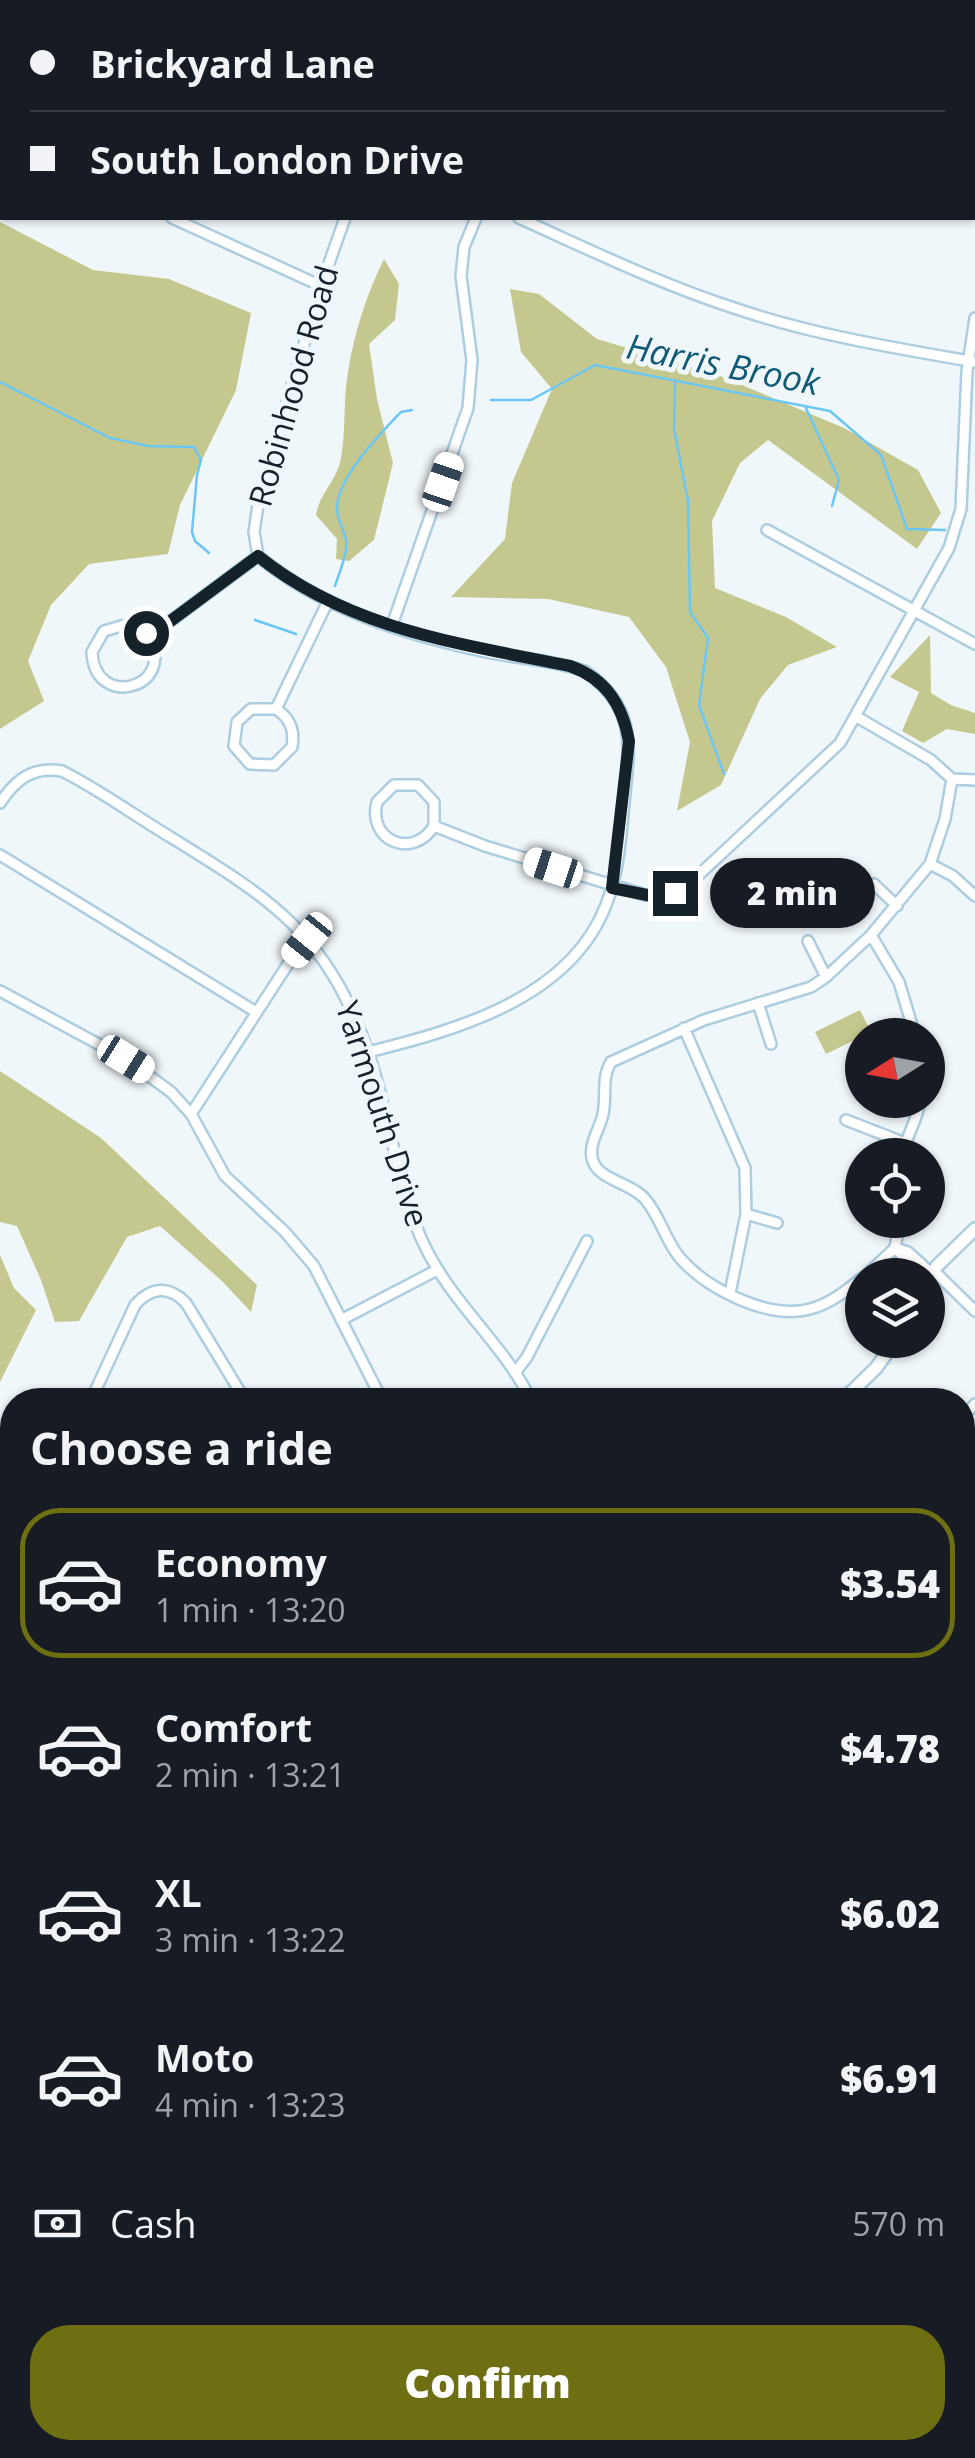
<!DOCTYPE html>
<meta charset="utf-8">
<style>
:root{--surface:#171b24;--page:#20242c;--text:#f1f3f6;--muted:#9ea1a6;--line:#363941;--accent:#6e6f13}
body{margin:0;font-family:"Open Sans",sans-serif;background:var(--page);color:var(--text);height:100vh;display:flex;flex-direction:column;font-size:38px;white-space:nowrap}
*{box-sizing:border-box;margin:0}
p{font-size:32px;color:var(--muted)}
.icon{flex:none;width:55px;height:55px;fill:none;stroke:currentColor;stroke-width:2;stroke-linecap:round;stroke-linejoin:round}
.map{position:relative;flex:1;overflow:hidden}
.sheet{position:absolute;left:0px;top:1388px;width:975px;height:1072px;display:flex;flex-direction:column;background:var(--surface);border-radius:40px 40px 0 0;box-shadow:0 2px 8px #0004}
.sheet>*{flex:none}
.hud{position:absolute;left:0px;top:0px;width:975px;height:220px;box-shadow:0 2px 8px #0004;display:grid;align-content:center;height:220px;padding:0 30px;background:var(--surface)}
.needle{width:65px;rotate:259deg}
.buttons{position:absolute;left:845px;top:1018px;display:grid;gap:20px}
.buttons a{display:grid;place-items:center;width:100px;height:100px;border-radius:50%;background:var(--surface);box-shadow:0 2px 8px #0004;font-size:50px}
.end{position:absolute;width:45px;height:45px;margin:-22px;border:12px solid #152229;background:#fff;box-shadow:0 0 0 5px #fff}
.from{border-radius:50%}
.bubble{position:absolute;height:70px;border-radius:35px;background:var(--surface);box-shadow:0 2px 8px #0004;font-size:32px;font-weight:800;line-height:70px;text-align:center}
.car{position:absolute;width:30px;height:60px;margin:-30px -15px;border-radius:12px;box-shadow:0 0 8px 2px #0007;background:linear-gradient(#fff 24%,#345 0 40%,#fff 0 76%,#345 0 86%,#fff 0)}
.hud b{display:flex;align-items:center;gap:35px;height:95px;font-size:38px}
.hud b+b{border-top:2px solid var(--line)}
.hud i{width:25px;height:25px;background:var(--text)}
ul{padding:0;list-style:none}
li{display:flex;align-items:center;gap:30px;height:150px;margin:0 20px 15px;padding:0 10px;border:5px solid transparent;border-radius:40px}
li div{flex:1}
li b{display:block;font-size:38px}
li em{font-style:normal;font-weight:800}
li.selected{border-color:var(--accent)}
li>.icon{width:90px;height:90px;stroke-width:1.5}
h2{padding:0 30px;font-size:45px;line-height:120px}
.pay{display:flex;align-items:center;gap:25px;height:110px;padding:0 30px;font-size:38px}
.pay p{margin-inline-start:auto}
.action{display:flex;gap:20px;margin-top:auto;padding:20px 30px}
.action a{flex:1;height:115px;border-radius:40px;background:var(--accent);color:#fff;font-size:40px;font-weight:800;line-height:115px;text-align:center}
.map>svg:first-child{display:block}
.green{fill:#c5c88e}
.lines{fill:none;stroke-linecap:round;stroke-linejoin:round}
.stream{stroke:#6bc6f3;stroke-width:2.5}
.minor-casing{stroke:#accee0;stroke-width:14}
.tertiary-casing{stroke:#accee0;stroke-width:16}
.secondary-casing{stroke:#accee0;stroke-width:18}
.minor{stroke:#fff;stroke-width:9}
.tertiary{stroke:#fff;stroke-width:11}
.secondary{stroke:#fff;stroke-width:12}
.route{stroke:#152229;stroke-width:12}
.labels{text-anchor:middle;stroke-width:10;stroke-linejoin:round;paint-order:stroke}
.street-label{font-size:32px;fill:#152229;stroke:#f0f7fb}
.water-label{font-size:35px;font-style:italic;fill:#105977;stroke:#f0f7fb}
</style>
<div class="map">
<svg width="975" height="2458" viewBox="0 0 975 2458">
<rect width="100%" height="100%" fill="#f0f7fb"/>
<!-- green -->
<path class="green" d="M 0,222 L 93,270 L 169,279 L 251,313 L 236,390 L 180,505 L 168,554 L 89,564 L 51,605 L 28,661 L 44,701 L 0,729 Z
M 384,259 L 399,284 L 395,320 L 369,344 L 377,399 L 393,463 L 374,540 L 349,561 L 336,559 L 337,539 L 316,515 C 319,494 337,481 341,458 C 346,430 343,400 348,372 C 354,333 367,293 384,259 Z
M 510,289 L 539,294 L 597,339 L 718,375 L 844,428 L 918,470 L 941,513 L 917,549 L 768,440 L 740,463 L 712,521 L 715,588 L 786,617 L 837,647 L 788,665 L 760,699 L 721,785 L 677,811 L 690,742 L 666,667 L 629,617 L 548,599 L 451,597 L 505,539 L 512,483 L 552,389 L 521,352 Z
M 930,635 L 931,693 L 951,705 L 975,713 L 975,734 L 947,729 L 923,743 L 902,731 L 919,692 L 890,677 Z
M 860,1010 L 871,1032 L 826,1054 L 815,1032 Z
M 0,1071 L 101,1138 L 257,1285 L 251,1312 L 222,1281 L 160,1226 L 127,1237 L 79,1321 L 55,1322 L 41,1280 L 17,1226 L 0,1222 Z
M 0,1255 L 14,1288 L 36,1310 L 0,1382 Z
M 0,1441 L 12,1456 L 12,1651 L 0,1650 Z
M 177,2448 L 316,2448 L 302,2458 L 186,2458 Z"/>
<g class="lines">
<!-- stream -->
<path class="stream" d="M 0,382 L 110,438 L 148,446 L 194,447 L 201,460 L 197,475 L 192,532 L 195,541 L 209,553
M 675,383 L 674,429 L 688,501 L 690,612 L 708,638 L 699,705 L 724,774
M 491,400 L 531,400 L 595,365 L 830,411 L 881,455 L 907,529 L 945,530
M 805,406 L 839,480 L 832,506
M 335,586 C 339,573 348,553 346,540 C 344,530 337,520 337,509 C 336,478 382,432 401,412 L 412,410
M 255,620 L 296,634
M 0,1646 L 9,1650
M 962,1814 L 975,1814"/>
<!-- minor casing -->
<g class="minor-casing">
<path id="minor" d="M 49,0 L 52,2
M 334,0 L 340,2
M 659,0 L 664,2
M 938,0 L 950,0
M 406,2 L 406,0
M 567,2 L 568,0
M 822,2 L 823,0
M 0,3 L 4,0
M 0,138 L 2,139
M 972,196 L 975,199
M 172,218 L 321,286
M 519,218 C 590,250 662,285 737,309 C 814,335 895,348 975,362
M 767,530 L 975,644
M 258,556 C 322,609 406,635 486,652 C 519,659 553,660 585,671 C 633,705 631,739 625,793 C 621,830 620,870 606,905 C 570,999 456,1030 368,1052
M 258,556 L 254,532 L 259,498 L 321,286 L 345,218
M 392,625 L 468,408 L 472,360 L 461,276 L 464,247 L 476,218
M 149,637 C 177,689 94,710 92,652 L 104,631 L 128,624 L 149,637 L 258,556
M 276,709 C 290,718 295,730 292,747 L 274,765 L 250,764 L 234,746 L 237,722 L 251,709 L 276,709 L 328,601
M 857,717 L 931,760 L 952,779 L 945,819 L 930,864 L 871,935 L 826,977 L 811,987 L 704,1020 L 611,1062 C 601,1078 607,1096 603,1114 C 600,1129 589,1142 592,1158 C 597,1181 631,1182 645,1199 C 660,1216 665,1240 680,1258 C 707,1289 768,1320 810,1309 C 830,1304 847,1290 862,1278
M 952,779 L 975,780
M 0,803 C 16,779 33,766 62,771 C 100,790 135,816 172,838 C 271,899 326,933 367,1049 C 389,1111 395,1177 421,1238 C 449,1302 502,1341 531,1400
M 434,826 L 434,802 L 418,785 L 394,785 L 377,802 C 367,841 413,860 434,826 L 485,846 L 645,895 L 667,895 L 688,885 L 840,743 L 949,548 L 961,509 L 967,371 L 975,318
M 0,855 L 256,1012
M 930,864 L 953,876 L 975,896
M 874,884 L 897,906
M 871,935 L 899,982 L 915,1035
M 808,941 L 826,977
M 0,991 L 126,1059 L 171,1092 L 191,1114 L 225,1176 L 285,1232 L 314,1266 L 382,1400
M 758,1003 L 771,1044
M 684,1028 L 745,1168 L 746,1214 L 730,1293
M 191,1114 L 288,964 L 307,940
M 846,1120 L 905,1143
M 903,1155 C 906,1135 918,1120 920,1100
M 746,1214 L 777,1223
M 895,1248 L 920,1273 L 931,1273
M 895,1248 L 908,1252 L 931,1273
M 933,1270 L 975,1311
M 866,1275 L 895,1248 L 900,1220
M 341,1320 L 437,1270
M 515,1373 L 527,1357 L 587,1241
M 91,1400 L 135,1305 C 151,1287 169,1285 186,1303 L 245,1400
M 962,1418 L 975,1404
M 12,1709 L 10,1810 L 12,1825
M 962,1918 L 975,1919
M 0,1947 L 12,1951
M 963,2084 L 975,2086
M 0,2091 L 12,2099
M 962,2261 L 975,2268
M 8,2280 L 12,2280
M 962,2338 L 975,2302
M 0,2412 L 12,2349
M 98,2448 L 116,2458
M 52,2458 L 57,2448
M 470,2458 L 473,2448
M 905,2458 L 910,2448"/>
</g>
<!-- tertiary casing -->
<g class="tertiary-casing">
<path id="tertiary" d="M 928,1280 L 937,1266 L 975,1229
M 843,1400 L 876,1368 L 896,1340"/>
</g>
<!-- secondary casing -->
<g class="secondary-casing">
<path id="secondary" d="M 0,1674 L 12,1677
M 962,1708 L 975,1708"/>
</g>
<!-- minor -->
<use href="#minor" class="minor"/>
<!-- tertiary -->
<use href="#tertiary" class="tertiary"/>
<!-- secondary -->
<use href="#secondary" class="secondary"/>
</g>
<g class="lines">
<!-- route -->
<path class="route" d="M 146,633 L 149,637 L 258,556 C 348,629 461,644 570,666 C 606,679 622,704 629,741 L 612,888 L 652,896 L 675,893"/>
</g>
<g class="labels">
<!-- street labels -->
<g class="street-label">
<text transform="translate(294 386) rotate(-74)" y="11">Robinhood Road</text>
<text transform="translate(382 1114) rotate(72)" y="11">Yarmouth Drive</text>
</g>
<!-- water labels -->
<g class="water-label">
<text transform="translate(723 365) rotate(11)" y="12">Harris Brook</text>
</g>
</g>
</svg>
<div class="buttons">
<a><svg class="needle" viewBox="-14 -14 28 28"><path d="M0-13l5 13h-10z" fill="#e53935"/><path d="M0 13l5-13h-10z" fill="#9ea1a6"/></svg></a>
<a><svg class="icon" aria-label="locate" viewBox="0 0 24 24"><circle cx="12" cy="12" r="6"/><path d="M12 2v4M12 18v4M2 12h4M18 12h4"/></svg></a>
<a><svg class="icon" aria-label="layers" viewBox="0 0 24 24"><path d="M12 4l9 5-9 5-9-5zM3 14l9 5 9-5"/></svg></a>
</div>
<i class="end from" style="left:146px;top:633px"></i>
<i class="end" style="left:675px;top:893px"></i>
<div class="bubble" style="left:710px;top:858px;width:165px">2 min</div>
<i class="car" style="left:443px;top:482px;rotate:19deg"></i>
<i class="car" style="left:553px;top:868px;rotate:288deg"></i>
<i class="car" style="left:307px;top:940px;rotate:219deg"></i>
<i class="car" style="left:126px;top:1059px;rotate:122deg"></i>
<div class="hud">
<b><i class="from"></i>Brickyard Lane</b>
<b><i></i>South London Drive</b>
</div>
<section class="sheet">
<h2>Choose a ride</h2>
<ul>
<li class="selected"><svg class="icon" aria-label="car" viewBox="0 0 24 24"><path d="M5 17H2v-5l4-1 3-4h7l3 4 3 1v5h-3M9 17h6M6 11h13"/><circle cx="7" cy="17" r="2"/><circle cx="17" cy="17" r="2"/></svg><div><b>Economy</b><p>1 min · 13:20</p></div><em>$3.54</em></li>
<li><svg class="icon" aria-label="car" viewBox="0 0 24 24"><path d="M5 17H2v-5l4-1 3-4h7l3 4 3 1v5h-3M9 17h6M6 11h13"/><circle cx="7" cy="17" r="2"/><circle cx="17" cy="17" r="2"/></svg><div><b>Comfort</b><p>2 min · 13:21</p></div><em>$4.78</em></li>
<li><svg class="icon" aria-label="car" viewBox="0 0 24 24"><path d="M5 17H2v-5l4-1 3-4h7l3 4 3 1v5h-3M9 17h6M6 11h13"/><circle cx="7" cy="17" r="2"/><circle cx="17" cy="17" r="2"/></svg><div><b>XL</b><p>3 min · 13:22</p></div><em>$6.02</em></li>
<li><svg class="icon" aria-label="car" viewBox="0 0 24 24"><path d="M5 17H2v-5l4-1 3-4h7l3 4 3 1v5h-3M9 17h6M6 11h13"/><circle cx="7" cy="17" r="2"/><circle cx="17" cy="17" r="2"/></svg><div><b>Moto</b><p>4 min · 13:23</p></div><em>$6.91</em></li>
</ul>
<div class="pay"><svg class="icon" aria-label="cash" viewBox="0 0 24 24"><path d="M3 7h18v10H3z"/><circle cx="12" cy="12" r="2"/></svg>Cash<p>570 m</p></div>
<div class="action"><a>Confirm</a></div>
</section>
</div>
